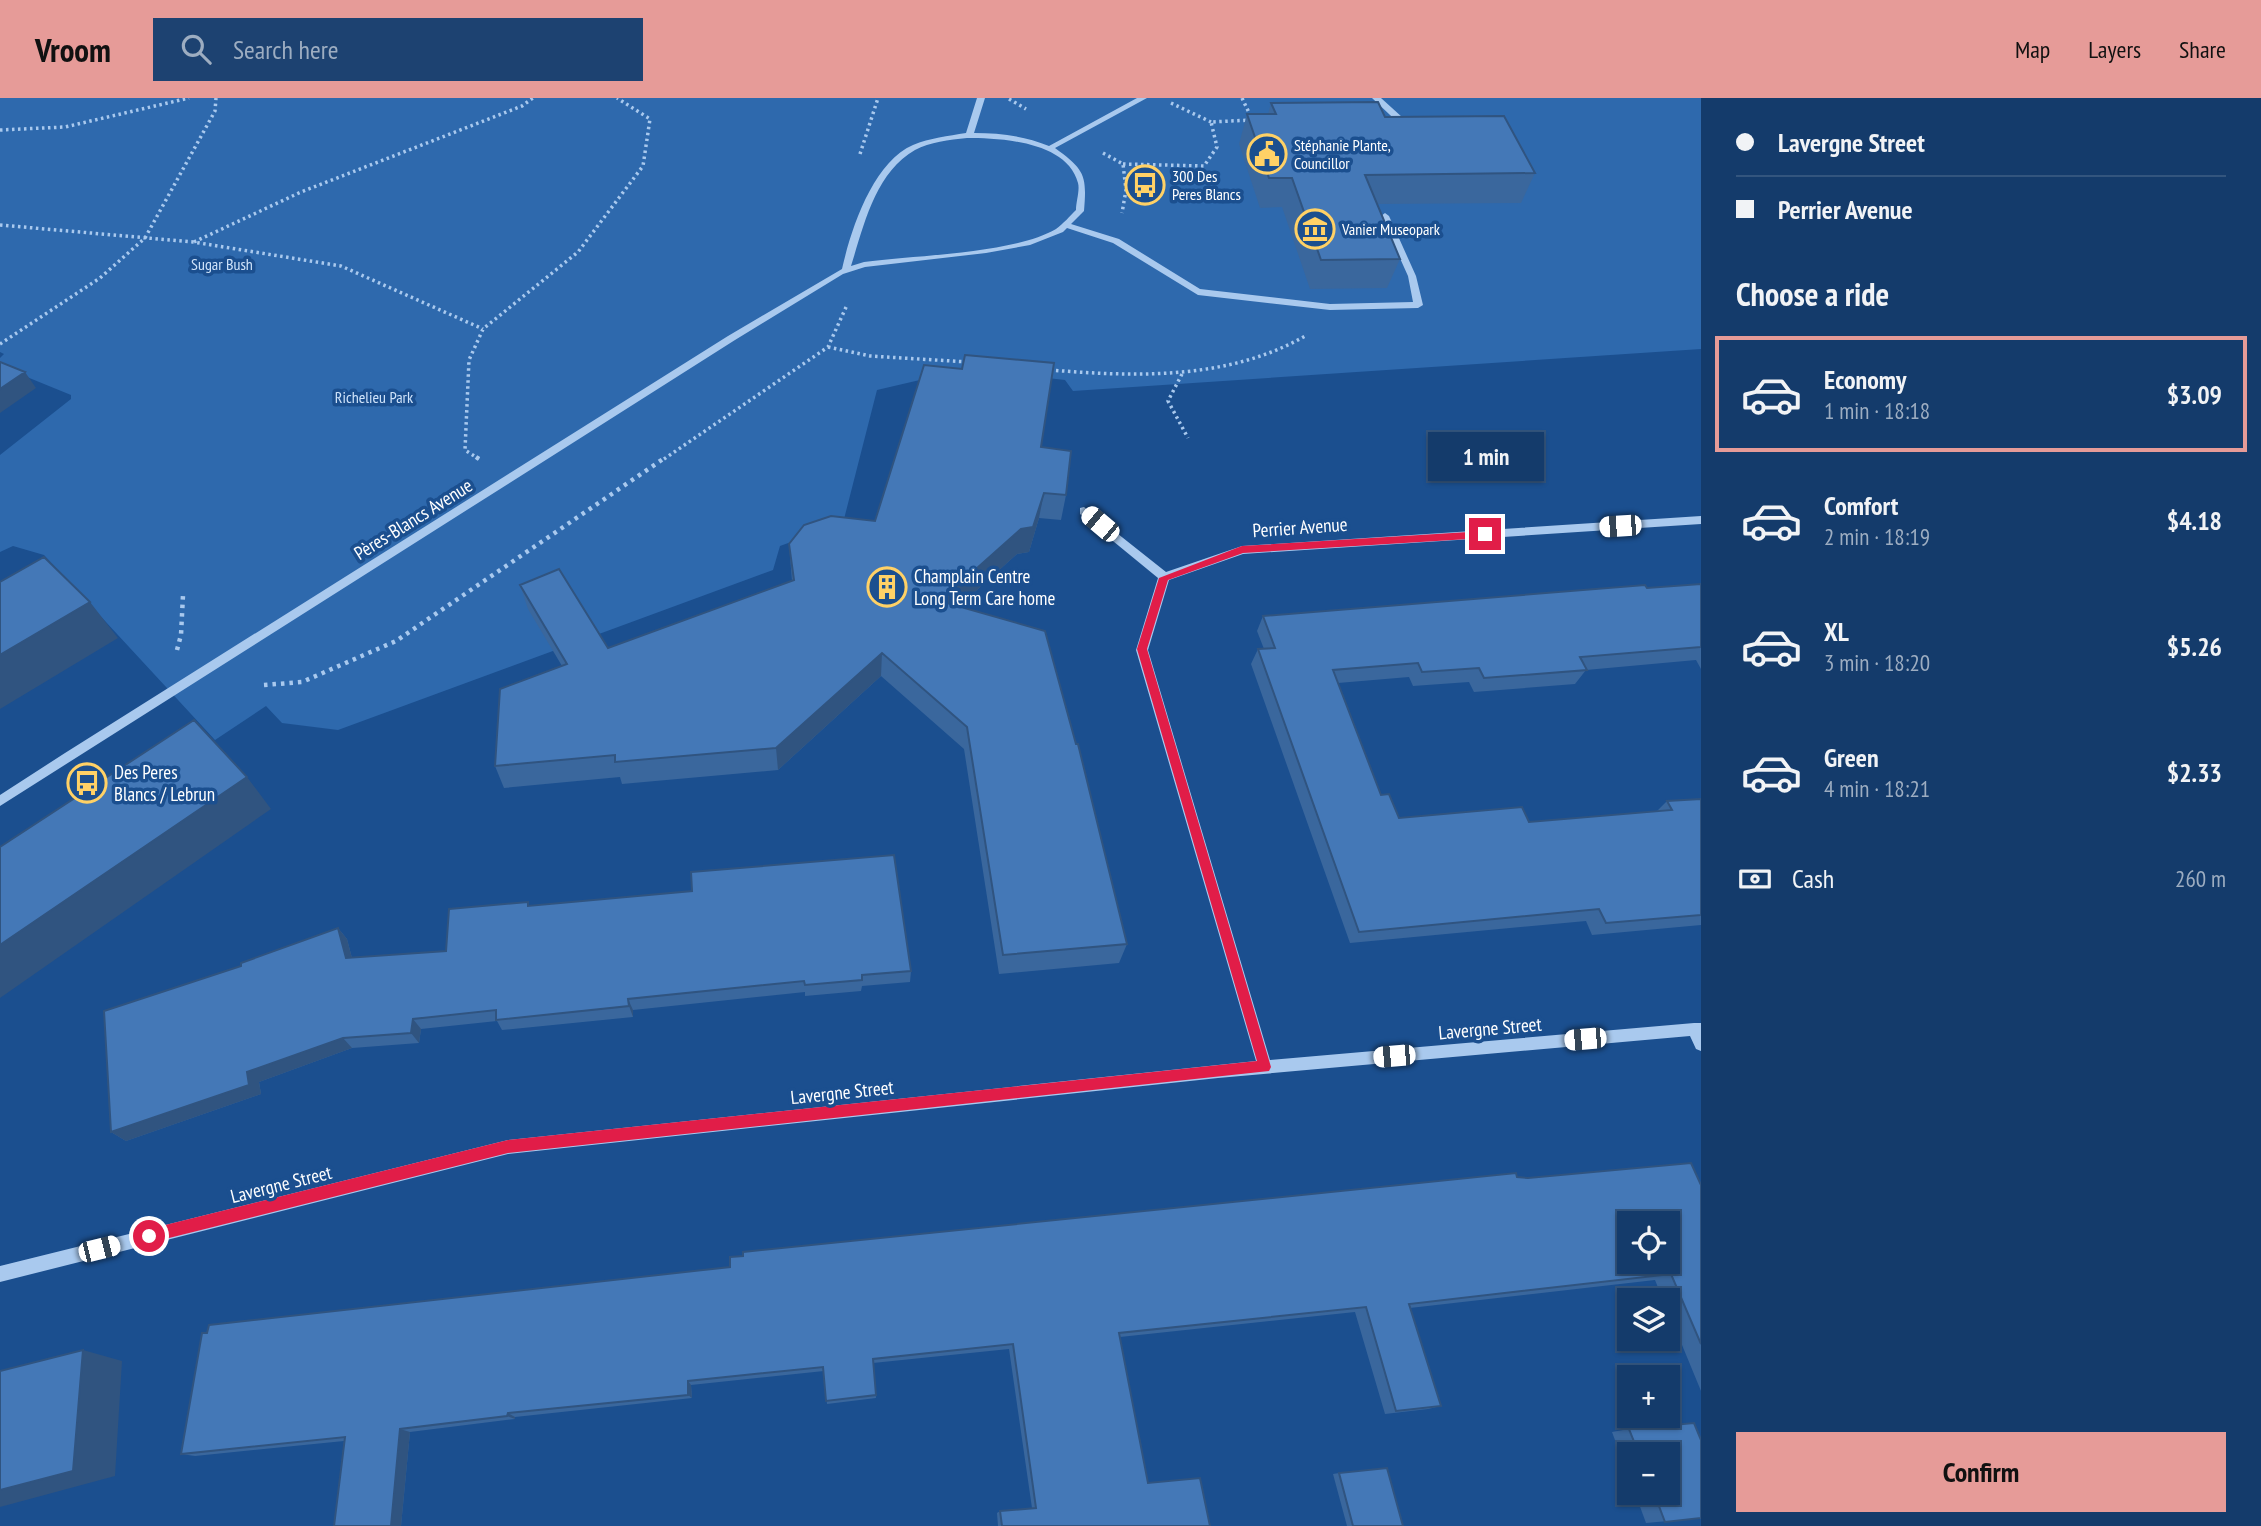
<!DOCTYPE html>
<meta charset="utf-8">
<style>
:root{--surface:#143b6b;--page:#1d4271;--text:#f1f3f6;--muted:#9dadc1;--line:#33557e;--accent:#e69b98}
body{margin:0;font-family:"PT Sans Narrow",sans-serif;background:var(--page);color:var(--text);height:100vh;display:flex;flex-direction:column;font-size:26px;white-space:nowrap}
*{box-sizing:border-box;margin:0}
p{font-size:23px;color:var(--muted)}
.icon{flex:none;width:38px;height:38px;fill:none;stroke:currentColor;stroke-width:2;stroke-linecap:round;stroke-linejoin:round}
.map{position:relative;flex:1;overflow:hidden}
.drawer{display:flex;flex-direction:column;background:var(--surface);width:560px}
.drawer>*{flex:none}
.guide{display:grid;align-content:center;height:154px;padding:0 35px;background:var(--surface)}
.controls{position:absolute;left:1617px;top:1113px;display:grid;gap:14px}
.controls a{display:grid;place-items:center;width:63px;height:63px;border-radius:0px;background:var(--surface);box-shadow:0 2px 5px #0004,0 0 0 2px var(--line);font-size:35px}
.end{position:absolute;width:32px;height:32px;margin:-16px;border:9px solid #e11d48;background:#fff;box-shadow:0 0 0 4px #fff}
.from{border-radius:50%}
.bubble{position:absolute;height:49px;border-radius:0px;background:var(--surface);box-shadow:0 2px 5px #0004,0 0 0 2px var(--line);font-size:23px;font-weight:700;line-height:49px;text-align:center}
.car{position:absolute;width:21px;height:42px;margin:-21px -10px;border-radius:9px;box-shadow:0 0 5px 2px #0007;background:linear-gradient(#fff 24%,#345 0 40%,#fff 0 76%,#345 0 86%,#fff 0)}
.guide b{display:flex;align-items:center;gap:24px;height:66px;font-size:26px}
.guide b+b{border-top:2px solid var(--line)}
.guide i{width:18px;height:18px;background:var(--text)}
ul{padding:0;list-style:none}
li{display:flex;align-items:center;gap:21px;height:116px;margin:0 14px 10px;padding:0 21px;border:4px solid transparent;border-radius:0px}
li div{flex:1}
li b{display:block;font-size:26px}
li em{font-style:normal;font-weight:700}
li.active{border-color:var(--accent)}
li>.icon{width:63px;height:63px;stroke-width:1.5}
h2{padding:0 35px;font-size:32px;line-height:84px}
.pay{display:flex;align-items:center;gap:18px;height:77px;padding:0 35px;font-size:26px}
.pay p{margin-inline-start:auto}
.button{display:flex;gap:14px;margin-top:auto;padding:14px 35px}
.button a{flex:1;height:80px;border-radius:0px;background:var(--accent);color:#111;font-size:28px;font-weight:700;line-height:80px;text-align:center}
header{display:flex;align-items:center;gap:42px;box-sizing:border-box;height:98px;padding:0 35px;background:var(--accent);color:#111}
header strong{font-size:33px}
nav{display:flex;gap:38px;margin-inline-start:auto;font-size:24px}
.search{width:490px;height:63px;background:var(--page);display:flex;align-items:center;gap:18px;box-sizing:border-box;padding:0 24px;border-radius:0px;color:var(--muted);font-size:26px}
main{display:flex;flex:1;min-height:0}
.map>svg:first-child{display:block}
.green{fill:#2e69ad}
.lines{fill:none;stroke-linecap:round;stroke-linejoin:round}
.path-far1{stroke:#a9c9ee;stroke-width:3.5;stroke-dasharray:2.5 3.5;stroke-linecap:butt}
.path{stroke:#a9c9ee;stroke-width:4.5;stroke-dasharray:3.5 5;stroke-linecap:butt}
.minor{fill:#a9c9ee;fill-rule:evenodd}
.wall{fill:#3a679d}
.shaded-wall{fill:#305480}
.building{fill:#4478b7;stroke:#305480;stroke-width:2;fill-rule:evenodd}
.route{fill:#e11d48}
.labels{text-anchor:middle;stroke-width:7;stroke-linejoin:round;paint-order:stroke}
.far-poi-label{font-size:16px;fill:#fff;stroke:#1b4f8f;text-anchor:start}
.far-park-label{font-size:16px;fill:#cfe3fa;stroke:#1b4f8f}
.street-label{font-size:19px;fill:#fff;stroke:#1b4f8f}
.poi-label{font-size:19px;fill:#fff;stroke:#1b4f8f;text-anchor:start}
</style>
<header>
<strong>Vroom</strong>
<div class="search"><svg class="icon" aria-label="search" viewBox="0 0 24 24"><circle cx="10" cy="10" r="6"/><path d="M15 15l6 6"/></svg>Search here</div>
<nav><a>Map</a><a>Layers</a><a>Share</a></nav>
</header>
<main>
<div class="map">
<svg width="1701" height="1428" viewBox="0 0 1701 1428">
<rect width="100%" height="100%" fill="#1b4f8f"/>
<!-- green -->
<path class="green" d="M 0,0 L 1701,0 L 1701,251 L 1073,293 L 1065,282 L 967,271 L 877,292 L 843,425 L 780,448 L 773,472 L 338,632 L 282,625 L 266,608 L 215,642 L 44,457 L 13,448 L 0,454 L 0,357 L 71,301 L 71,297 L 0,268 L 0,260 L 4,256 L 0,254 Z"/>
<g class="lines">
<!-- path-far1 -->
<path class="path-far1" d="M 1242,0 L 1252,21
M 1009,1 L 1026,11
M 1171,5 L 1211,24
M 0,32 L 65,29 L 189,0
M 1103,55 L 1123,66 L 1126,92 L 1122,115
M 860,56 L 878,0
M 1123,66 L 1204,68 L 1217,49 L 1211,24 L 1251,22
M 0,127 L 193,144 L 341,168 L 483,231
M 194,144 L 301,94 L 522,8 L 533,0
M 0,246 L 100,180 L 145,140 L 215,13 L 216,0
M 828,249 L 870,258 L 968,264
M 1050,272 C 1137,279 1229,282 1307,237
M 1182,276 L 1168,303 L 1188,340
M 479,361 L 465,352 L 469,262 L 483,231 L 578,154 L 643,68 L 650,21 L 617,0
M 664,361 L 828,249 L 847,207"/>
<!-- path -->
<path class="path" d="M 476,359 L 482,363
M 177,552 L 181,537 L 183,497
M 264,587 L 302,584 L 396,543 L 666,359"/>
<!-- minor -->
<path class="minor" d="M 977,0 L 985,0 L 974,35 C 1000,35 1024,38 1049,48 L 1137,0 L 1147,0 L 1055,50 C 1085,72 1087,77 1084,113 L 1071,126 L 1119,141 L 1200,191 L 1330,206 L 1413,204 L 1408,178 L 1381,118 L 1385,115 L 1389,118 L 1416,178 L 1423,207 L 1418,210 L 1330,212 L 1198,197 L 1113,145 L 1067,130 L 1063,134 L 1030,147 L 986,155 L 865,169 L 843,176 L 735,242 L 0,708 L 0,697 L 65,655 L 728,238 L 842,171 C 851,131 873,64 913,47 C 930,40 948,38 966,35 ZM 967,40 C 1000,40 1067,43 1078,85 C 1080,92 1076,104 1076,112 C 1070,118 1063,126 1056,131 C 1013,156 916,157 864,164 L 851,168 C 864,127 875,75 915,52 C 930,44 949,42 967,40 Z
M 1372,0 L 1381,0 L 1413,29 L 1413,33 L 1407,33 Z
M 1084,409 L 1166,474 L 1242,448 L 1701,418 L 1701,426 L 1243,456 L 1169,482 L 1148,552 L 1270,962 L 1694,925 L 1701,925 L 1701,953 L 1696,951 L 1690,938 L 1218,980 L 508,1056 L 0,1184 L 0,1168 L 508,1042 L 1256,963 L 1136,552 L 1158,480 L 1080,416 L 1080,410 Z"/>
</g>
<!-- wall -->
<path class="wall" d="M 1271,5 L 1385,19 L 1535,75 L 1521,105 L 1377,106 L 1400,161 L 1387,190 L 1310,191 L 1282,109 L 1260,110 L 1239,46 L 1247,16 L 1268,16 Z
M 1041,349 L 1066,397 L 1061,422 L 1039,420 L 1029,454 L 1017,456 L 959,508 L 1127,846 L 1119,865 L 999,876 L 964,651 L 881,578 L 778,672 L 622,686 L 620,679 L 504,690 L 495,668 L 562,568 L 528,511 L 520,487 L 608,550 L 792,483 L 789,446 L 875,423 Z
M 1701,486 L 1701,571 L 1696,562 L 1586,572 L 1575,586 L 1474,594 L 1469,584 L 1413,588 L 1409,579 L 1338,585 L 1381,697 L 1399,720 L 1529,724 L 1656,714 L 1667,703 L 1701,701 L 1701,827 L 1592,837 L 1586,823 L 1350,845 L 1251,566 L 1258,551 L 1264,551 L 1257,533 L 1263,518 Z
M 530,808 L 911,873 L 910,884 L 862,888 L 861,893 L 805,898 L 805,894 L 633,912 L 633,919 L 502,932 L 497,923 L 421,931 L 419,945 L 352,950 L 259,984 L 261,996 L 126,1043 L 111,1034 L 241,868 L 338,830 L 347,841 L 352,860 L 446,853 Z
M 1517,1079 L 1701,1087 L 1701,1293 L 1668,1213 L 1668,1202 L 1663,1202 L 1655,1182 L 1410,1210 L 1441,1308 L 1428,1311 L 1385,1316 L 1355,1214 L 1120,1239 L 1148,1385 L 1210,1428 L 998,1428 L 997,1415 L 1000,1413 L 1032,1410 L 1009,1251 L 873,1265 L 876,1300 L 827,1306 L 824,1273 L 691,1287 L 692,1300 L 515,1319 L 515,1321 L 410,1334 L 401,1428 L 334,1428 L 344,1343 L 195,1358 L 181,1356 L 207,1235 L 730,1169 Z
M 1694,1325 L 1701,1342 L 1701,1420 L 1646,1425 L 1635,1395 L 1668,1395 L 1668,1356 L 1629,1356 L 1629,1380 L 1612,1334 L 1629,1331 Z
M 1339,1375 L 1403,1428 L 1347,1428 L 1333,1376 Z"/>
<!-- shaded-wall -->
<path class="shaded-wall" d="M 25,274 L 36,290 L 0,315 L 0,291 Z
M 1044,395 L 1039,420 L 1029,454 L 1017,456 L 938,527 L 940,503 Z
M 90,504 L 118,540 L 0,611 L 0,557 Z
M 882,555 L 881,578 L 778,672 L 776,650 Z
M 247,679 L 271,711 L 0,900 L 0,847 Z
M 338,830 L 347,841 L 355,872 L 346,860 Z
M 628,901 L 633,912 L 633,919 L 629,908 Z
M 413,921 L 421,931 L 419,945 L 411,935 Z
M 343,940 L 352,950 L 259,984 L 261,996 L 126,1043 L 111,1034 L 247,974 Z
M 83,1252 L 122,1263 L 115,1378 L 0,1409 L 0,1392 Z
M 688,1283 L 691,1287 L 692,1300 L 688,1297 Z
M 508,1315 L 515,1319 L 515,1321 L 507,1318 Z
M 400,1331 L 410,1334 L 401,1428 L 391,1428 Z"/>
<!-- building -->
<path class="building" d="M 1378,4 L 1385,19 L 1504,18 L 1535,75 L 1365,77 L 1400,161 L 1321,162 L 1292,80 L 1269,80 L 1247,16 L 1276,16 L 1271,5 Z
M 965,257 L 1054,265 L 1041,349 L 1071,353 L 1066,397 L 1044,395 L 1033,429 L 1021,431 L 940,503 L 1045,533 L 1076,646 L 1078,646 L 1127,846 L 1003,857 L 967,629 L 882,555 L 776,650 L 615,664 L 615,657 L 495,668 L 500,591 L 567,566 L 520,487 L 559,471 L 608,550 L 794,482 L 789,446 L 804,427 L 831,418 L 875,423 L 924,267 L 962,271 Z
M 0,264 L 25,274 L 0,291 Z
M 44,459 L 90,504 L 0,557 L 0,484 Z
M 1701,486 L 1701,549 L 1580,559 L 1587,572 L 1484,580 L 1479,570 L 1422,574 L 1418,565 L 1333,572 L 1381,697 L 1389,696 L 1399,720 L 1522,709 L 1529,724 L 1672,712 L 1667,703 L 1701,701 L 1701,817 L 1606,825 L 1599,811 L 1359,834 L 1258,551 L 1275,550 L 1263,518 L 1645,487 L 1647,490 Z
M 194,622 L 247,679 L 0,847 L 0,749 Z
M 894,757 L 911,873 L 862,877 L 862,882 L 805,887 L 804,883 L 628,901 L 629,908 L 496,922 L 496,912 L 413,921 L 411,935 L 343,940 L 247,974 L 249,987 L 111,1034 L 104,913 L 241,868 L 241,865 L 338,830 L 346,860 L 446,853 L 449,811 L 528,804 L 528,808 L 692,793 L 691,774 Z
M 1691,1065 L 1701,1087 L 1701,1246 L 1671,1176 L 1409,1206 L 1441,1308 L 1396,1313 L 1366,1209 L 1119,1235 L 1148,1385 L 1200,1380 L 1210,1428 L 1002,1428 L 1000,1413 L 1036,1410 L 1013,1246 L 873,1261 L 876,1297 L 826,1303 L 823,1269 L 688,1283 L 688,1297 L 508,1315 L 507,1318 L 400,1331 L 391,1428 L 334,1428 L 345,1339 L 181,1356 L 202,1235 L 207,1235 L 209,1227 L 730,1169 L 730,1159 L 743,1158 L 743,1154 L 1516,1075 L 1517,1079 L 1528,1080 ZM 1629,1125 L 1668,1125 L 1668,1164 L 1629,1164 Z
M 83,1252 L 73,1373 L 0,1392 L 0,1273 Z
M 1694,1325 L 1701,1342 L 1701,1420 L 1665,1424 L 1654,1395 L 1668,1395 L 1668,1356 L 1639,1356 L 1629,1331 Z
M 1387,1370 L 1403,1428 L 1353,1428 L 1339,1375 Z"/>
<!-- route -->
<path class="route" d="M 1485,433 L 1490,436 L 1485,440 L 1243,455 L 1168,482 L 1147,551 L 1271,969 L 1269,973 L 508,1055 L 149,1145 L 144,1143 L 142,1138 L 149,1131 L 508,1042 L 1257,963 L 1137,551 L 1159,480 L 1242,448 Z"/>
<!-- icons -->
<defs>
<g id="civic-ring" transform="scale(2.0125)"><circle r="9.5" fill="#1b4f8f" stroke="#ffd166" stroke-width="1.5"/><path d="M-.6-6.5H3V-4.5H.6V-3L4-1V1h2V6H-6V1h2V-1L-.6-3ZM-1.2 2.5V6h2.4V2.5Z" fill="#ffd166"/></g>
<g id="bus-ring" transform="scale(2.0125)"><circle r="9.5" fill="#1b4f8f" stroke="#ffd166" stroke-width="1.5"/><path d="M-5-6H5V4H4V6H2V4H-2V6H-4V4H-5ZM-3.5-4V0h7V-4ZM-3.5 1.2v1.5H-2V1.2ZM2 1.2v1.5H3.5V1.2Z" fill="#ffd166"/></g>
<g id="museum-ring" transform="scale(2.0125)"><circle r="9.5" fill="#1b4f8f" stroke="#ffd166" stroke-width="1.5"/><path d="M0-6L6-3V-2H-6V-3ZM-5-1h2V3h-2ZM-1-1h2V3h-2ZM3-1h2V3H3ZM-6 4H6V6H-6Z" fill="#ffd166"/></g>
<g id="building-ring" transform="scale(2.0125)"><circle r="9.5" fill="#1b4f8f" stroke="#ffd166" stroke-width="1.5"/><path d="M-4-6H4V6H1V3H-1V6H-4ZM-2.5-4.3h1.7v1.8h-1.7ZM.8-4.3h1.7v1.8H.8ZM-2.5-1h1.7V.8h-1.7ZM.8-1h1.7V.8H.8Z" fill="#ffd166"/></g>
</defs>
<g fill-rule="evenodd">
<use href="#civic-ring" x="1267" y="56"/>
<use href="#bus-ring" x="1145" y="87"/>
<use href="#museum-ring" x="1315" y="131"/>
<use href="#building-ring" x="887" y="489"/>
<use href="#bus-ring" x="87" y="685"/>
</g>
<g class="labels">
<!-- far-poi labels -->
<g class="far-poi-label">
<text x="1294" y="53">Stéphanie Plante,<tspan x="1294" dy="18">Councillor</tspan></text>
<text x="1172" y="84">300 Des<tspan x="1172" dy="18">Peres Blancs</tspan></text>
<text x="1342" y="137">Vanier Museopark</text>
</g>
<!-- far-park labels -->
<g class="far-park-label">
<text x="222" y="172">Sugar Bush</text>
<text x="374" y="305">Richelieu Park</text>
</g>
<!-- street labels -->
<g class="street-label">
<text transform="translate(413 421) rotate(-32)" y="7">Pères-Blancs Avenue</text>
<text transform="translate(1300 429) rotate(-4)" y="7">Perrier Avenue</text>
<text transform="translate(1490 930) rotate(-5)" y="7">Lavergne Street</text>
<text transform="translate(842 994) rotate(-6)" y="7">Lavergne Street</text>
<text transform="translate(281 1086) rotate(-14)" y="7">Lavergne Street</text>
</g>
<!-- poi labels -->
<g class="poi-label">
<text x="914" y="485">Champlain Centre<tspan x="914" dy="22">Long Term Care home</tspan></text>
<text x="114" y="681">Des Peres<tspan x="114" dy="22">Blancs / Lebrun</tspan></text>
</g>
</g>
</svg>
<div class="controls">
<a><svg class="icon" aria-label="locate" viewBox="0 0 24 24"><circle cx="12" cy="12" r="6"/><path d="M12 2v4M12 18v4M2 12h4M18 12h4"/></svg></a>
<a><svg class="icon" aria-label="layers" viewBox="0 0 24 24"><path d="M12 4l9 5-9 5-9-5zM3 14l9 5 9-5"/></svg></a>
<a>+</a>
<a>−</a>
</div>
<i class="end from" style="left:149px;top:1138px"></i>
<i class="end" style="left:1485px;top:436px"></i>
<div class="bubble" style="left:1428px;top:334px;width:116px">1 min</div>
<i class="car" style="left:1100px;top:426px;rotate:310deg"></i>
<i class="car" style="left:1620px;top:428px;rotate:266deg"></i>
<i class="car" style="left:1585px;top:941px;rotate:265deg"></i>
<i class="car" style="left:1394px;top:958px;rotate:265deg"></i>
<i class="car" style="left:99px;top:1151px;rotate:76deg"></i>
</div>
<section class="drawer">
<div class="guide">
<b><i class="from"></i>Lavergne Street</b>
<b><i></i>Perrier Avenue</b>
</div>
<h2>Choose a ride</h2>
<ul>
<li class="active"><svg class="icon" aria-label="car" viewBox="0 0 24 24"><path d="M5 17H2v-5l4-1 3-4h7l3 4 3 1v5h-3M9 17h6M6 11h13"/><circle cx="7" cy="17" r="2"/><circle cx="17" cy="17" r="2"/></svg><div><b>Economy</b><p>1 min · 18:18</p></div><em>$3.09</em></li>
<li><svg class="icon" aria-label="car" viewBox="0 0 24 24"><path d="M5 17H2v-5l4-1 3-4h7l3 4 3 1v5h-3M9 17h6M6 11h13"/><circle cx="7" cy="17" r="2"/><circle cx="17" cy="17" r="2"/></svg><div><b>Comfort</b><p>2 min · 18:19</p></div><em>$4.18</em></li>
<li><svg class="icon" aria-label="car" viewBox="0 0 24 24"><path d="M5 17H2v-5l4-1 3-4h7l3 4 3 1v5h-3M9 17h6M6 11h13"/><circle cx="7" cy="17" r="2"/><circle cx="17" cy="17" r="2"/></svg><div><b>XL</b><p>3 min · 18:20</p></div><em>$5.26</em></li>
<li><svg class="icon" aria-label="car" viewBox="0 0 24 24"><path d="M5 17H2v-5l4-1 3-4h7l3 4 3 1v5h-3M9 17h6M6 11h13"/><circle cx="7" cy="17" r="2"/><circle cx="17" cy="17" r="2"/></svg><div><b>Green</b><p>4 min · 18:21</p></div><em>$2.33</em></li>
</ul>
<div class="pay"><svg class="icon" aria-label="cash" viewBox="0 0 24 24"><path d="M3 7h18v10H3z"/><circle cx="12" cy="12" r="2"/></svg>Cash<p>260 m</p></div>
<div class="button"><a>Confirm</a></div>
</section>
</main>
